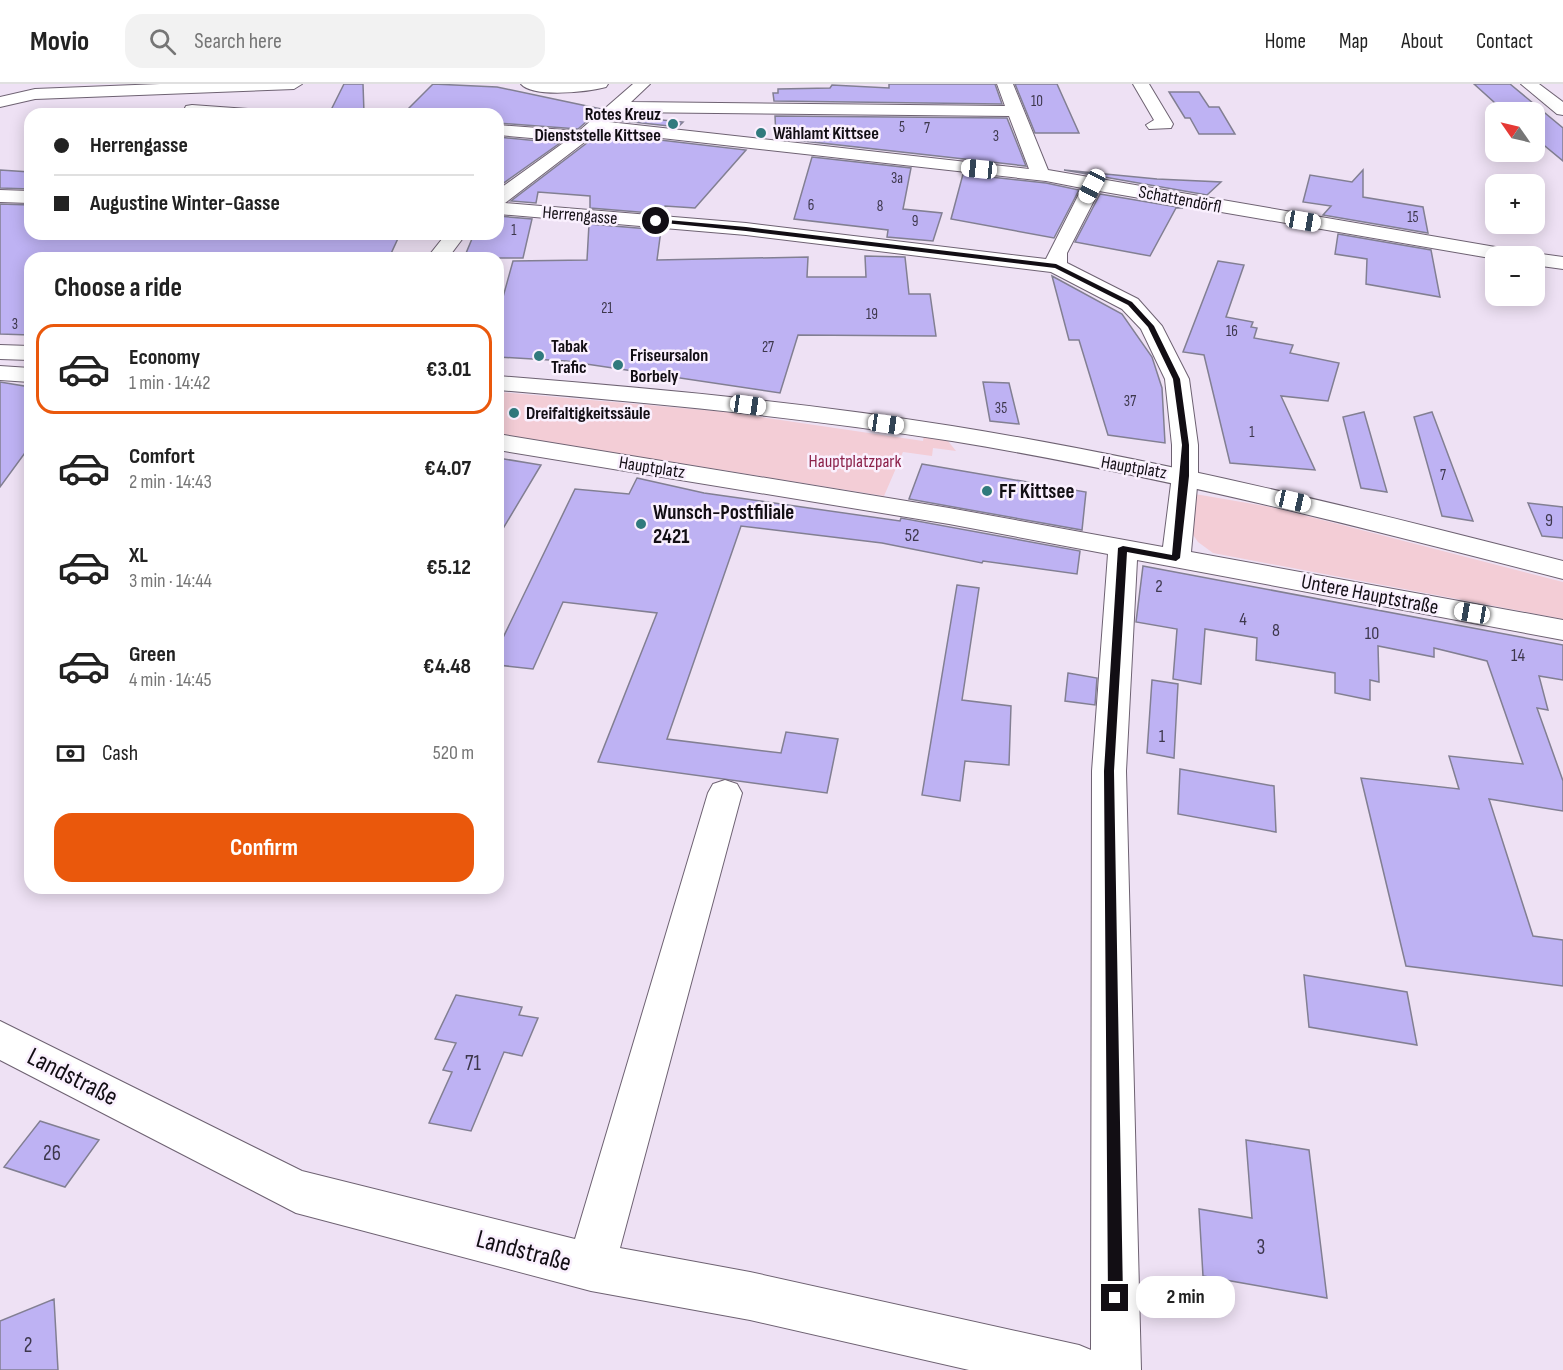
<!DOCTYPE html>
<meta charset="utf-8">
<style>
:root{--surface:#fff;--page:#f2f2f2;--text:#222;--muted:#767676;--line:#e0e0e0;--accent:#ea580c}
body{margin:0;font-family:"Sofia Sans Condensed",sans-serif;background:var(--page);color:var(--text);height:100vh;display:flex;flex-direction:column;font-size:22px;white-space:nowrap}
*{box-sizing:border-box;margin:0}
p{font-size:20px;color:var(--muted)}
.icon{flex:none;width:33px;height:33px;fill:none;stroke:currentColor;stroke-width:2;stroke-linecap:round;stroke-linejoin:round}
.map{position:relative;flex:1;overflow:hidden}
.side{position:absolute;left:24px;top:168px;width:480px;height:642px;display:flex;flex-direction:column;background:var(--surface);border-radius:18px;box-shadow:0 3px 15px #0003}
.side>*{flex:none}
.guide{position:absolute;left:24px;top:24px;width:480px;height:132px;border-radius:18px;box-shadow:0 3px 15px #0003;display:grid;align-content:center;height:132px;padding:0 30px;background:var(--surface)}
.needle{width:39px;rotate:304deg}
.buttons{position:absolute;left:1485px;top:18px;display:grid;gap:12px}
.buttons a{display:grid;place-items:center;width:60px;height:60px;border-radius:12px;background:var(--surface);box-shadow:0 3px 15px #0003;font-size:30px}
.end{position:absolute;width:27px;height:27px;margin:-14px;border:8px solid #120e14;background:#fff;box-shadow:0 0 0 3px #fff}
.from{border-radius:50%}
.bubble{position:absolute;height:42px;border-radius:18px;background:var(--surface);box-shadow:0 3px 15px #0003;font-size:20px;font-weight:700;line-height:42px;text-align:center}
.car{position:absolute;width:18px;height:36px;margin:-18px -9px;border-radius:8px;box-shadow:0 0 4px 2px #0007;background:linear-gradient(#fff 24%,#345 0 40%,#fff 0 76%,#345 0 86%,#fff 0)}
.guide b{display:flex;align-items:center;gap:21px;height:57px;font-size:22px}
.guide b+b{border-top:2px solid var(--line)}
.guide i{width:15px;height:15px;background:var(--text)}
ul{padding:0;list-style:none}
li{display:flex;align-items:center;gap:18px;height:90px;margin:0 12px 9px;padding:0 18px;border:3px solid transparent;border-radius:18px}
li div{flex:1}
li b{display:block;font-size:22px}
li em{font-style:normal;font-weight:700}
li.selected{border-color:var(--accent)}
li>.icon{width:54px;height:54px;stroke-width:1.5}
h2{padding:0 30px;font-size:27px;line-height:72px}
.pay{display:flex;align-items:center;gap:15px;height:66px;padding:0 30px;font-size:22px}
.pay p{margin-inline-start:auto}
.cta{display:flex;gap:12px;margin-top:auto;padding:12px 30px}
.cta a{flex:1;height:69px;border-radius:18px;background:var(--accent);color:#fff;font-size:24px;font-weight:700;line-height:69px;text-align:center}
header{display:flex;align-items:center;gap:36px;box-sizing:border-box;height:84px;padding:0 30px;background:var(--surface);border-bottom:2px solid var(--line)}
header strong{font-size:28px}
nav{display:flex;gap:33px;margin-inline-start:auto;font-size:21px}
.search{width:420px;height:54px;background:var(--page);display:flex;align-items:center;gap:15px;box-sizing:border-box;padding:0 21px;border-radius:18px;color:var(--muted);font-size:22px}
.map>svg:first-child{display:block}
.green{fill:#f3cdd6}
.building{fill:#beb2f3;stroke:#827f92;stroke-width:1.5}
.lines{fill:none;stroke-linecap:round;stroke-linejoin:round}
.minor-casing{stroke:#6e6272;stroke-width:2}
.tertiary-casing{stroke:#6e6272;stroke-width:2}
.minor{fill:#fff;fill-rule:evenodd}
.tertiary{fill:#fff;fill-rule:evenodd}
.route{fill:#120e14}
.poi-dot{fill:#307a7d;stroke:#faf0fe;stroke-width:2}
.labels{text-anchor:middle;stroke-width:5;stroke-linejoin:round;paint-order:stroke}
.far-number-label{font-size:15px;fill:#3d374c}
.far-poi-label{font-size:18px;font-weight:bold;fill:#120e14;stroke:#faf0fe;text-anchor:start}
.far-street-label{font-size:18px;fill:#120e14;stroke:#faf0fe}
.far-park-label{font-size:18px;fill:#8d224b;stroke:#faf0fe}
.number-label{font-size:18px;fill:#3d374c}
.poi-label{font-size:21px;font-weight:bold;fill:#120e14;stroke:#faf0fe;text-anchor:start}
.street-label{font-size:21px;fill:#120e14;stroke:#faf0fe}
.near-number-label{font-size:21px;fill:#3d374c}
.near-street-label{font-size:26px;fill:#120e14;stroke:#faf0fe}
</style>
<header>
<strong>Movio</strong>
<div class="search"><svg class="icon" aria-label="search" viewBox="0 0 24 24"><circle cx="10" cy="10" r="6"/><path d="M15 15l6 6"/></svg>Search here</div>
<nav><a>Home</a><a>Map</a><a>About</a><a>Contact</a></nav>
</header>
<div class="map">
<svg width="1563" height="1286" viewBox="0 0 1563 1286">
<rect width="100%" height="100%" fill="#eee1f4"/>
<!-- green -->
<path class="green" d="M 498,308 L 727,328 L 923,357 L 924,351 L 948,357 L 956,367 L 933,364 L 932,372 L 903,368 L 884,412 L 498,350 Z
M 1195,410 L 1276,424 L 1563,498 L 1563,535 L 1213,469 L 1198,458 L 1189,445 Z"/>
<!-- building -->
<path class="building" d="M 344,0 L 363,0 L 364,29 L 330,28 Z
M 433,0 L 497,3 L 601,25 L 578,45 L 498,39 L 498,30 L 403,30 Z
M 889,0 L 995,0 L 1002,20 L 774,17 L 773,9 L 778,9 L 778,5 L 830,4 L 832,1 L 889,4 Z
M 1015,0 L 1057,0 L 1079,49 L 1035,49 Z
M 1474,0 L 1510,0 L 1563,44 L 1563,77 L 1534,53 L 1534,28 L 1505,28 Z
M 1169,8 L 1199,8 L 1209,23 L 1219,23 L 1235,50 L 1199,50 L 1190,34 L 1185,34 Z
M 622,30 L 652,35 L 683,38 L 678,43 L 614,36 Z
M 775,32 L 1007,34 L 1026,82 L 776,54 Z
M 600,49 L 746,66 L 695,124 L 665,122 L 663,130 L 590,124 L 590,112 L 538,108 L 536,119 L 511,117 Z
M 498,53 L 560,59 L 498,103 Z
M 812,73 L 911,84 L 903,125 L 942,129 L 933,157 L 887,153 L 888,146 L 794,135 Z
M 0,86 L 30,88 L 30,105 L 0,104 Z
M 1064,86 L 1157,95 L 1221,98 L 1207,111 Z
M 1363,86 L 1363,113 L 1423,123 L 1428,149 L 1323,131 L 1331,122 L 1303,118 L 1310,91 L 1352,98 Z
M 963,90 L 1046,99 L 1079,106 L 1054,154 L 951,135 Z
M 1100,110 L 1183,124 L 1176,124 L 1150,172 L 1075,158 Z
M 0,120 L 30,121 L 30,150 L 400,150 L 389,174 L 30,174 L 30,251 L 0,250 Z
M 498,132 L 532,135 L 523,174 L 464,174 L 474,150 L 498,150 Z
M 589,140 L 661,146 L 657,176 L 808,173 L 807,193 L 866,193 L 865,172 L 905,173 L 909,210 L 930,210 L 936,252 L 798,251 L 780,309 L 566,277 L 498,273 L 498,231 L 513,177 L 587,176 Z
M 1338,150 L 1431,166 L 1440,213 L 1366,200 L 1367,175 L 1335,170 Z
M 1218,177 L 1244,181 L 1226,233 L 1253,238 L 1251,243 L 1257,244 L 1254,254 L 1293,261 L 1290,269 L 1339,279 L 1328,317 L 1281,312 L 1315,386 L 1230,379 L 1204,271 L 1183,268 Z
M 1052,192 L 1122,230 L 1152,273 L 1162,304 L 1165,359 L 1108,351 L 1079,256 L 1069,256 Z
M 0,298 L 30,303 L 30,362 L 0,403 Z
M 983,298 L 1009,299 L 1019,340 L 990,337 Z
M 1364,328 L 1387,408 L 1361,404 L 1343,333 Z
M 1432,328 L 1473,437 L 1442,432 L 1414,333 Z
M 498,374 L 541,381 L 498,453 Z
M 922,380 L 1086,408 L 1082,446 L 909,415 Z
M 637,394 L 704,409 L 900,437 L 901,434 L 1080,467 L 1077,490 L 983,477 L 982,479 L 882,459 L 741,442 L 667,655 L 781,669 L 786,648 L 838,655 L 827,709 L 598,678 L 657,529 L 563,518 L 533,585 L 498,581 L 498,564 L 575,405 L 629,410 Z
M 1528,419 L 1563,423 L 1563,454 L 1542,452 Z
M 1143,482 L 1563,561 L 1563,596 L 1539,592 L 1548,626 L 1537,624 L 1563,697 L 1563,727 L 1489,715 L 1533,852 L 1563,856 L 1563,902 L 1406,882 L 1361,694 L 1459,705 L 1449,672 L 1523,680 L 1487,577 L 1434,564 L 1434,573 L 1378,562 L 1379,598 L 1370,596 L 1370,616 L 1335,609 L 1335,589 L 1256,576 L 1257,554 L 1205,545 L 1201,600 L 1173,595 L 1177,545 L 1136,538 Z
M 957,501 L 979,504 L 962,616 L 1011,622 L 1009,681 L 965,677 L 960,717 L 922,711 Z
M 1068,589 L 1097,594 L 1095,621 L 1065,617 Z
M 1152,596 L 1178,600 L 1174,674 L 1147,669 Z
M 1180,685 L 1274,702 L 1276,748 L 1178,730 Z
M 1304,891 L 1407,908 L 1417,961 L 1309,943 Z
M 456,911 L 522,923 L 519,931 L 538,934 L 522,972 L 504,968 L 471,1047 L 429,1039 L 452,988 L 443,986 L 456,959 L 435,955 Z
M 40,1037 L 99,1056 L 65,1103 L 4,1083 Z
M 1246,1056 L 1309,1066 L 1327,1214 L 1203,1192 L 1199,1125 L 1252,1134 Z
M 54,1215 L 58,1286 L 0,1286 L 0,1237 Z"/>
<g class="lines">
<!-- minor casing -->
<g class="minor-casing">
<path id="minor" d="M 160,0 L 302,0 L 294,5 L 35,15 L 0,23 L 0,13 L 35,5 Z
M 521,0 L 608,0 L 606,3 C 588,8 533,14 521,0 Z
M 633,0 L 650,0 L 631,18 L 1005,22 L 997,0 L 1013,0 L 1048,86 L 1513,166 L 1520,168 L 1523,172 L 1496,172 L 1496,175 L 1099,107 L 1067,169 L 1067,179 L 1138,215 L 1162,242 L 1189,295 L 1198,361 L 1198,392 L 1191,468 L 1563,536 L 1563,556 L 1137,476 L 1126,687 L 1141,1286 L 969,1286 L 750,1236 L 591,1207 L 296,1129 L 0,976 L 0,937 L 302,1087 L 575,1155 L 708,709 L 713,700 L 725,696 L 737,700 L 742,709 L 620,1164 L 750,1188 L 1079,1261 L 1091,1266 L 1092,687 L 1108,470 L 949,440 L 498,366 L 498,350 L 949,424 L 1163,463 L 1172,392 L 1172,361 L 1165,295 L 1141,245 L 1122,225 L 1051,188 L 746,151 L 498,130 L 498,106 L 566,57 L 498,51 L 498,41 L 579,47 ZM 621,28 L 1009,32 L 1029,85 L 609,38 ZM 599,47 L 1046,97 L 1082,104 L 1046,175 L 746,139 L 505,119 Z
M 1133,0 L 1149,0 L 1173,40 L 1171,44 L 1149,45 L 1146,41 L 1154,36 Z
M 1521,0 L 1539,0 L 1563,18 L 1563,31 L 1557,30 Z
M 192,21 L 248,25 L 256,30 L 186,30 L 184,26 L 186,22 Z
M 0,106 L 30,107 L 30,119 L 0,118 Z
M 446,150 L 466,150 L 448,174 L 427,174 Z
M 1534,169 L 1563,173 L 1563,185 L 1534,181 L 1534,172 L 1525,172 Z
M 0,282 L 30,284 L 30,298 L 0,296 Z"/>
</g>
<!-- tertiary casing -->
<g class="tertiary-casing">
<path id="tertiary" d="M 0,261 L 30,262 L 30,276 L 0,275 Z
M 498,292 C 650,304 801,318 952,342 C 1158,375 1361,425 1563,477 L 1563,495 C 1361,443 1159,391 952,357 C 802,333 650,319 498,306 Z"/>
</g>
<!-- minor -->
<use href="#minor" class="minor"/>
<!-- tertiary -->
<use href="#tertiary" class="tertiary"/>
</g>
<!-- route -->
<path class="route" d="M 656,135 L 746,143 L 1056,180 L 1132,218 L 1154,242 L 1180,295 L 1189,361 L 1189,392 L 1180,474 L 1176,477 L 1127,468 L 1114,687 L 1123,1214 L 1120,1219 L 1110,1219 L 1108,1214 L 1104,687 L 1118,464 L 1123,462 L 1172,471 L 1182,361 L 1173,295 L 1148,243 L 1128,221 L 1055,184 L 746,147 L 654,138 Z"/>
<!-- markers -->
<g class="poi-dot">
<circle cx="673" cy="40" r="6"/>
<circle cx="761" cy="49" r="6"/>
<circle cx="539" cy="272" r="6"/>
<circle cx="618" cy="281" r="6"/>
<circle cx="514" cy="329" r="6"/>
<circle cx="987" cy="407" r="6"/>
<circle cx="641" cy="440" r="6"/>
</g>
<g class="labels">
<!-- far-number labels -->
<g class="far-number-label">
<text x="1037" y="22">10</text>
<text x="902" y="48">5</text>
<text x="927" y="49">7</text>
<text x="996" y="57">3</text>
<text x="897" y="99">3a</text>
<text x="811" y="126">6</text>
<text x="880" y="127">8</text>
<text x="1413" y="138">15</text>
<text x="915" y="142">9</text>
<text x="514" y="151">1</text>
<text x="607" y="229">21</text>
<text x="872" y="235">19</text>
<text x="15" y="245">3</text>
<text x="1232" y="252">16</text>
<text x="768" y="268">27</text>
<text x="1130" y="322">37</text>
<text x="1001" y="329">35</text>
<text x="1252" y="353">1</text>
<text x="1443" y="396">7</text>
</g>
<!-- far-poi labels -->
<g class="far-poi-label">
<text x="661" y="36" text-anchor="end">Rotes Kreuz<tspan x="661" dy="21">Dienststelle Kittsee</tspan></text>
<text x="773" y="55">Wählamt Kittsee</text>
<text x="551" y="268">Tabak<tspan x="551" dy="21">Trafic</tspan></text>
<text x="630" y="277">Friseursalon<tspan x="630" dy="21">Borbely</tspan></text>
<text x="526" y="335">Dreifaltigkeitssäule</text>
</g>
<!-- far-street labels -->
<g class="far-street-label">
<text transform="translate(1180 115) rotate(11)" y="6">Schattendörfl</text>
<text transform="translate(580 131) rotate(5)" y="6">Herrengasse</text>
<text transform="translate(652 383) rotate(9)" y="6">Hauptplatz</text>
<text transform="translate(1134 383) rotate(10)" y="6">Hauptplatz</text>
</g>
<!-- far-park labels -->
<g class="far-park-label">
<text x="855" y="383">Hauptplatzpark</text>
</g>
<!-- number labels -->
<g class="number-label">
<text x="1549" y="442">9</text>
<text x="912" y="457">52</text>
<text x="1159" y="508">2</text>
<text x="1243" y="541">4</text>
<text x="1276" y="552">8</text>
<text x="1372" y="555">10</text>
<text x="1518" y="577">14</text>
<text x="1162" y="658">1</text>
</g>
<!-- poi labels -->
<g class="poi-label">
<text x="999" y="414">FF Kittsee</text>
<text x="653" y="435">Wunsch-Postfiliale<tspan x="653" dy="24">2421</tspan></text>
</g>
<!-- street labels -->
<g class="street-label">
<text transform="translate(1370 510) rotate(11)" y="7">Untere Hauptstraße</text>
</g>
<!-- near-number labels -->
<g class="near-number-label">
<text x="473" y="986">71</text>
<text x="52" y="1076">26</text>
<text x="1261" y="1170">3</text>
<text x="28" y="1268">2</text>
</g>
<!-- near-street labels -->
<g class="near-street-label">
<text transform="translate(73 992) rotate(27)" y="9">Landstraße</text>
<text transform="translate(524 1166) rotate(15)" y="9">Landstraße</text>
</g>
</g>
</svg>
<div class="buttons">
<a><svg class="needle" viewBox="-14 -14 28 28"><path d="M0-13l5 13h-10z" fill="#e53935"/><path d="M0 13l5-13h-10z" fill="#767676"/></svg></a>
<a>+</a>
<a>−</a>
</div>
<i class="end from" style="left:656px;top:137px"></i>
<i class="end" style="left:1115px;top:1214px"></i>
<div class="bubble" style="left:1136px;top:1192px;width:99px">2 min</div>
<i class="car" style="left:979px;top:85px;rotate:276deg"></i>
<i class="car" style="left:1092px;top:102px;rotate:208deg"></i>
<i class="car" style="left:1303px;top:137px;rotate:100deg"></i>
<i class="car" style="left:748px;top:321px;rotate:98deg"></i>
<i class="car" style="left:886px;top:340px;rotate:98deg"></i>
<i class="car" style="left:1293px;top:417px;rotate:103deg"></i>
<i class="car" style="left:1472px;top:529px;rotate:280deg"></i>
<div class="guide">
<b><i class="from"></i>Herrengasse</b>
<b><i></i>Augustine Winter-Gasse</b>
</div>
<section class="side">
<h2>Choose a ride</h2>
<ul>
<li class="selected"><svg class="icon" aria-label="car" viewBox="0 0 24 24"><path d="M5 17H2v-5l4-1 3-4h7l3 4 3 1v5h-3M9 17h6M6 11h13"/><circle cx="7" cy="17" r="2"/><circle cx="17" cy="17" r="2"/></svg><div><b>Economy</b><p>1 min · 14:42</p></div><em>€3.01</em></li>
<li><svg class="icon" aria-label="car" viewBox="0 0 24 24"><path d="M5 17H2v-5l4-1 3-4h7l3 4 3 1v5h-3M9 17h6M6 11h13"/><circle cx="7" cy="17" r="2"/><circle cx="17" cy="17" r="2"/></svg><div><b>Comfort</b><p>2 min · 14:43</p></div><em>€4.07</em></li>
<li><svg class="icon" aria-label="car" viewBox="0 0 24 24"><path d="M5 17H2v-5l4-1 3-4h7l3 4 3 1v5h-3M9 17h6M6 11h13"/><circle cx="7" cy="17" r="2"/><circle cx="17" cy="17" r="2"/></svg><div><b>XL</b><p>3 min · 14:44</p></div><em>€5.12</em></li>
<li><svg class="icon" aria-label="car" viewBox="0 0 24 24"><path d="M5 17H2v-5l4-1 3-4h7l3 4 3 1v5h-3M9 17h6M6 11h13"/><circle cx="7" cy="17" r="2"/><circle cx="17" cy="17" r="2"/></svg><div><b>Green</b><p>4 min · 14:45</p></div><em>€4.48</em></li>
</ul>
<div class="pay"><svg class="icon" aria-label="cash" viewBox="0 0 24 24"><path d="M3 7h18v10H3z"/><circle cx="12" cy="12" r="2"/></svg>Cash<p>520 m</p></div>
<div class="cta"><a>Confirm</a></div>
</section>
</div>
